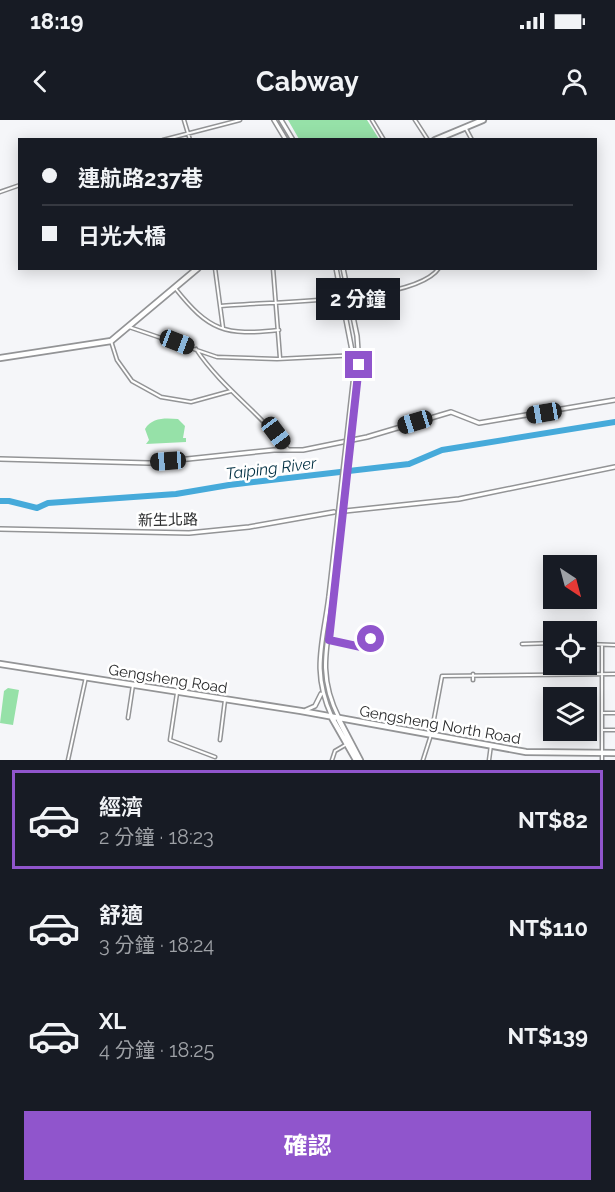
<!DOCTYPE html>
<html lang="zh-TW">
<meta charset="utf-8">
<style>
:root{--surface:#171b24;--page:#20242c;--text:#f1f3f6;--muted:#9ea1a6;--line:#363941;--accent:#9055cc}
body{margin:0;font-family:Raleway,"Noto Sans TC",sans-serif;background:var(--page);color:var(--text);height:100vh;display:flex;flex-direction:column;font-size:22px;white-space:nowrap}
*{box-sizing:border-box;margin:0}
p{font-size:20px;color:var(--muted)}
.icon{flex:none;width:33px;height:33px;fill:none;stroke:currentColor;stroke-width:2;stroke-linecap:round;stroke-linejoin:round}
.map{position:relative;height:640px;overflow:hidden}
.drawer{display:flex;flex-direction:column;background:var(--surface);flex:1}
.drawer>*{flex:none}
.top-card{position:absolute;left:18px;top:18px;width:579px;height:132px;border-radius:0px;box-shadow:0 3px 15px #0003;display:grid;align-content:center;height:132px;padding:0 24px;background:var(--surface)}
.needle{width:39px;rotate:144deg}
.fabs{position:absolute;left:543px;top:435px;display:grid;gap:12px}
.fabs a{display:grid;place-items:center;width:54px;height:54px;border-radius:0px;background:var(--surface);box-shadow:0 3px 15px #0003;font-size:30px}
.end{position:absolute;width:27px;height:27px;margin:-14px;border:8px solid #9055cc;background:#fff;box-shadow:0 0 0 3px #fff}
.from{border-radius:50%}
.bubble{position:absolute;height:42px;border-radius:0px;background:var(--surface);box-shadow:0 3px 15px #0003;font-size:20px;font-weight:700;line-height:42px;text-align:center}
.car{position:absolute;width:18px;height:36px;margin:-18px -9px;border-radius:8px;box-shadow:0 0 4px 2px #0007;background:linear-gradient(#222 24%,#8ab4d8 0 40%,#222 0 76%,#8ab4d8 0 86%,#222 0)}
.top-card b{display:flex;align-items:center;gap:21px;height:57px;font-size:22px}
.top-card b+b{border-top:2px solid var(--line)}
.top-card i{width:15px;height:15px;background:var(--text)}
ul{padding:10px 0 0;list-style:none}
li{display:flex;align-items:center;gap:18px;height:99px;margin:0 12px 9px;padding:0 12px;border:3px solid transparent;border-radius:0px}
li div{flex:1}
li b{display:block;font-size:22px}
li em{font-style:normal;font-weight:700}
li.selected{border-color:var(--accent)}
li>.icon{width:54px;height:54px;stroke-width:1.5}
.action{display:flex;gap:12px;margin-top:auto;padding:12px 24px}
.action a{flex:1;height:69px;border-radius:0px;background:var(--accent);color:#fff;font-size:24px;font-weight:700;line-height:69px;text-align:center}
.status{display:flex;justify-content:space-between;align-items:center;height:42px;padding:0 30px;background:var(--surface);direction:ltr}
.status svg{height:16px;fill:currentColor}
header{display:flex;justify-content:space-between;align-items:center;height:78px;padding:0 24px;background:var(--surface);font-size:27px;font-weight:700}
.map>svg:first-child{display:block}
.green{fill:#96e1a8}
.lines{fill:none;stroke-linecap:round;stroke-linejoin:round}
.river{stroke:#46aada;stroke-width:6}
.minor-casing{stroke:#939496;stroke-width:5}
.tertiary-casing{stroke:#939496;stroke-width:6}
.primary-casing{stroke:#939496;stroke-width:8}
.minor{stroke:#fff;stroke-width:2}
.tertiary{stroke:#fff;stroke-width:3}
.primary{stroke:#fff;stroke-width:4.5}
.tertiary-bridge-casing{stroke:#939496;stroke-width:6;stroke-linecap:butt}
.tertiary-bridge{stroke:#fff;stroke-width:3}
.route{stroke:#9055cc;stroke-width:8}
.labels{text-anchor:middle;stroke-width:5;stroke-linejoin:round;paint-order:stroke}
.street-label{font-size:15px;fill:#2a2b2c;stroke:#fff}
.water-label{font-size:16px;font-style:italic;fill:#023043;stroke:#fff}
</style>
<div class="status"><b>18:19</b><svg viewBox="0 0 49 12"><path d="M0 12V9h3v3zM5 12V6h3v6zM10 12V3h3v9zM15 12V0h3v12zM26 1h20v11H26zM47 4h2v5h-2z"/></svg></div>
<header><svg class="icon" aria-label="back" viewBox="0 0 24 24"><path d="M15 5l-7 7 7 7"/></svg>Cabway<svg class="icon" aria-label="person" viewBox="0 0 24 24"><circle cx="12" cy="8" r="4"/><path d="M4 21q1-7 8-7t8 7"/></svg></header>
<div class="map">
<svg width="615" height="640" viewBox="0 0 615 640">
<rect width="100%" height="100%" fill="#f5f6f9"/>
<!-- green -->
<path class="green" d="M 288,0 L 367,0 L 379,19 L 299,19 Z
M 178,299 L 185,306 L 183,318 L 186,318 L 186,322 L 146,324 L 149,320 L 145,309 C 152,297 166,298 178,299 Z
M 8,568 L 19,570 L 13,605 L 0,603 L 4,571 Z"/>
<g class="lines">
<!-- river -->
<path class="river" d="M 0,381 L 9,381 L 37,388 L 48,383 L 176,374 L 229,365 L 409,344 L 442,330 L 615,302"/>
<!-- minor casing -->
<g class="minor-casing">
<path id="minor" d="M 184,0 L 190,20
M 372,0 L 384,20
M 415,0 L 428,20
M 465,7 L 472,20
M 163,20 L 240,0
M 0,72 L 20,65
M 215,148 L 223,208
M 273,148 L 280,238
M 175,168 C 209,211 225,216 279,210
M 221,186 C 266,181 415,184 439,148
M 129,207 L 217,237 L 277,239 L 358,235
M 111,221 L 117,240 L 132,261 L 161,277 L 191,282 L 231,271
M 196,229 C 221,267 260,293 288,329
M 329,520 L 370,529 L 373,511
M 522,524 L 554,523
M 586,524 L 615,525
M 473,560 L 473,554
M 177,573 L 170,620 L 215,637
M 603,593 L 615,593
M 128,598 L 133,565
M 603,610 L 615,610
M 220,620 L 225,580
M 68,640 L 86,557
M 332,640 L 335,631 L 347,624
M 423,640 L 431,615 L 442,556 L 615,554
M 489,640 L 491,625
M 602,640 L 602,525"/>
</g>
<!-- tertiary casing -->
<g class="tertiary-casing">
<path id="tertiary" d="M 274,0 L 286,20
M 281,0 L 293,20
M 336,148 L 355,246
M 343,148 L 357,216 L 359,245
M 0,339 L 149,343 L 274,330 L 303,330 L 367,317 L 451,292 L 479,303 L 615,280
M 345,391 L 459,379 L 615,347
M 0,409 L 189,413 L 249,407 L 334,392
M 329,476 C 323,524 311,551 332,597
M 334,476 C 328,523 316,553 339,598
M 306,590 L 315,586 L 321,574"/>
</g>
<!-- primary casing -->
<g class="primary-casing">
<path id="primary" d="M 435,20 L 483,0
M 0,238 L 111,221 L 198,148
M 0,544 L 301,591 L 526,632 L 615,633
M 332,598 L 356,640
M 339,600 L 360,640"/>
</g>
<!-- minor -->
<use href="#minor" class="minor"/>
<!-- tertiary -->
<use href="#tertiary" class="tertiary"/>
<!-- primary -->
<use href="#primary" class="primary"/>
<!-- tertiary-bridge casing -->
<g class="tertiary-bridge-casing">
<path id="tertiary-bridge" d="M 329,476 L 355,246
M 334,476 L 359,245"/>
</g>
<!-- tertiary-bridge -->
<use href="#tertiary-bridge" class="tertiary-bridge"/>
</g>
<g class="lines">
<!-- route -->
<path class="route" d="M 359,245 L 329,520 L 370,529 L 371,519"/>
</g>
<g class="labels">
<!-- street labels -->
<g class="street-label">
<text transform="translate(168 400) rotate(-1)" y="5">新生北路</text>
<text transform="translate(168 559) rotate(9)" y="5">Gengsheng Road</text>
<text transform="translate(440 605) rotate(10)" y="5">Gengsheng North Road</text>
</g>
<!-- water labels -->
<g class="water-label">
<text transform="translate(271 348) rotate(-7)" y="6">Taiping River</text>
</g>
</g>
</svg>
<div class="fabs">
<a><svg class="needle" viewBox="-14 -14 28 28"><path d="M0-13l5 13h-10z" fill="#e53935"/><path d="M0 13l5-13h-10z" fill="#9ea1a6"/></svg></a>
<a><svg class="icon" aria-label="locate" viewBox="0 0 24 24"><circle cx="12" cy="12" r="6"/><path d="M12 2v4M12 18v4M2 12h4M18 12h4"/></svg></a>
<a><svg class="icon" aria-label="layers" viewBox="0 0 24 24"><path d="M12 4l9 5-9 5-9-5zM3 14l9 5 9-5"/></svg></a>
</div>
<i class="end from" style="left:371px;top:519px"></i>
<i class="end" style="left:359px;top:245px"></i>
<div class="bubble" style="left:316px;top:158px;width:84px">2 分鐘</div>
<i class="car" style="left:177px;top:222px;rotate:111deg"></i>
<i class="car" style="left:544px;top:293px;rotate:260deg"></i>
<i class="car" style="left:415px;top:302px;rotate:253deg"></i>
<i class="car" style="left:276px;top:313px;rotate:143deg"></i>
<i class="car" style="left:168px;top:341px;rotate:266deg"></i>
<div class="top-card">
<b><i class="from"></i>連航路237巷</b>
<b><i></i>日光大橋</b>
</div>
</div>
<section class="drawer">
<ul>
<li class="selected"><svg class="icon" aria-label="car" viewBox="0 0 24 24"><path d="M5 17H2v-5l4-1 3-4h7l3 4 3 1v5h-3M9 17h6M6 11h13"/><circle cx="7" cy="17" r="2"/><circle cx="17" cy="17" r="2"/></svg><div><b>經濟</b><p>2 分鐘 · 18:23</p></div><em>NT$82</em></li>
<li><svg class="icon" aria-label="car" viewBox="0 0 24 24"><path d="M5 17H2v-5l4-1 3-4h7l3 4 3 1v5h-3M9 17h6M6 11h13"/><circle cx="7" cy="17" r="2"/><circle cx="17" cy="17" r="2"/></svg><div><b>舒適</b><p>3 分鐘 · 18:24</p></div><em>NT$110</em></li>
<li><svg class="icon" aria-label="car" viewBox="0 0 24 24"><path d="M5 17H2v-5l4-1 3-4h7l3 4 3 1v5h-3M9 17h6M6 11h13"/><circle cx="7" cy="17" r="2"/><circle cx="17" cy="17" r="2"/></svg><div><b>XL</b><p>4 分鐘 · 18:25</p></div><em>NT$139</em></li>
</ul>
<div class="action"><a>確認</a></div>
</section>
